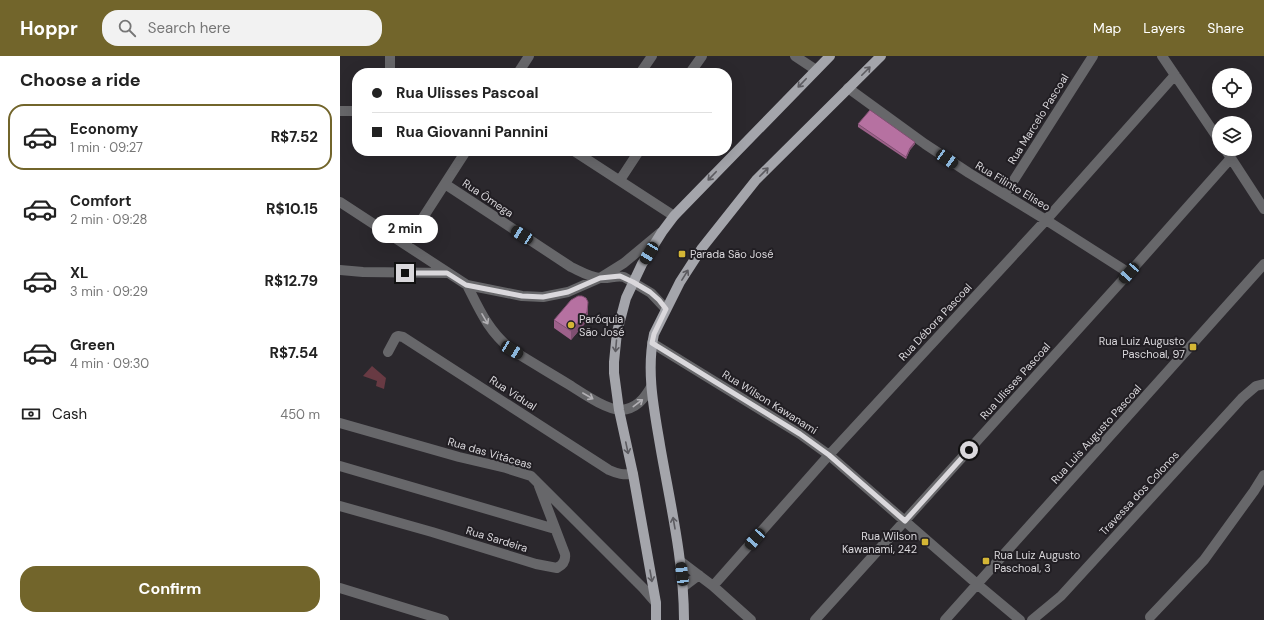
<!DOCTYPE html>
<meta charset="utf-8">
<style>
:root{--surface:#fff;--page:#f2f2f2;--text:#222;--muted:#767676;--line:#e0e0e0;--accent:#72652b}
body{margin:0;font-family:"DM Sans",sans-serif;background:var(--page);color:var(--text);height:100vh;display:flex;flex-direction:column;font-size:15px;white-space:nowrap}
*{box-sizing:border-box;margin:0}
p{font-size:13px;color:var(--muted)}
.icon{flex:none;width:22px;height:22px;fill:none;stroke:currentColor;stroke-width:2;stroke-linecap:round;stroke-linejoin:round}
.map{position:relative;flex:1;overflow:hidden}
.drawer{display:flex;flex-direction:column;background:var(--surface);width:340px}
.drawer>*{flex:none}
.top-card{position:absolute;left:12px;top:12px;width:380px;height:88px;border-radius:16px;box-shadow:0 4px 16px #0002;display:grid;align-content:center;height:88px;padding:0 20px;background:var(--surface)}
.tools{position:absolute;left:872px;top:12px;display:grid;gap:8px}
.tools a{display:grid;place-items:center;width:40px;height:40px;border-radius:50%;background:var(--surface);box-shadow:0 4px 16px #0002;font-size:20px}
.end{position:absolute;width:18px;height:18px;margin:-9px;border:5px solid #dad8dc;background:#111;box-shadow:0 0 0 2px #111}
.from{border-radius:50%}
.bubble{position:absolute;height:28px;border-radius:14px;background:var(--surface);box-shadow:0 4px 16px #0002;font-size:13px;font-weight:700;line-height:28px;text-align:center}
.car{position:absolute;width:12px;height:24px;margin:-12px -6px;border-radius:5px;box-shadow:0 0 3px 1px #0007;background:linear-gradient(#222 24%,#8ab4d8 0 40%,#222 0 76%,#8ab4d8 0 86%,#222 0)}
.top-card b{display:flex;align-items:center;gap:14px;height:38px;font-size:15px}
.top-card b+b{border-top:1px solid var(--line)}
.top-card i{width:10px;height:10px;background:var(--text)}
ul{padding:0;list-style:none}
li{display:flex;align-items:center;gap:12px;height:66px;margin:0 8px 6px;padding:0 12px;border:2px solid transparent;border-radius:16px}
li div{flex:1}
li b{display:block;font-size:15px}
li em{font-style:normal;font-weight:700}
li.active{border-color:var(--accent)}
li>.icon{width:36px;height:36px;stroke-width:1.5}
h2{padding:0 20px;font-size:18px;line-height:48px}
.pay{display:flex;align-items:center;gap:10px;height:44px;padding:0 20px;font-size:15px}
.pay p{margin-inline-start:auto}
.cta{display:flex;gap:8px;margin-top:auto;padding:8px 20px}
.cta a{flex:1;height:46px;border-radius:16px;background:var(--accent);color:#fff;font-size:16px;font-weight:700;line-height:46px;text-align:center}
header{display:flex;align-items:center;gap:24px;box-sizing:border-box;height:56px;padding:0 20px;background:var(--accent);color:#fff}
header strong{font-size:19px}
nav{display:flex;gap:22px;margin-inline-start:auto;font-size:14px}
.search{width:280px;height:36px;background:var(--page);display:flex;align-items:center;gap:10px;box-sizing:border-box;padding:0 14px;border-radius:16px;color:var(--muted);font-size:15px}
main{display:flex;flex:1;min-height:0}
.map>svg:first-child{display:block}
.green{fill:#683a43}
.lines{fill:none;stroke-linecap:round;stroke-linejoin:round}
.minor{stroke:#67676a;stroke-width:10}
.major{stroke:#a4a5ab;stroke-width:10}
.wall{fill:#9d618a}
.shaded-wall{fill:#7f4f71}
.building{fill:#b671a1;stroke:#7f4f71}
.oneway{stroke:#5c5b60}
.oneway2{stroke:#b2b0b4}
.route{stroke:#dad8dc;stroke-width:5}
.poi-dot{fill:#d4b635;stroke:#211e23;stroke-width:1.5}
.labels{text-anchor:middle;stroke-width:4;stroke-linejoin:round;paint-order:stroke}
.street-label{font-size:11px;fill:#dad8dc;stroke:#211e23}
.poi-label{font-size:11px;fill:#dad8dc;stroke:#211e23;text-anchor:start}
</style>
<header>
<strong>Hoppr</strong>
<div class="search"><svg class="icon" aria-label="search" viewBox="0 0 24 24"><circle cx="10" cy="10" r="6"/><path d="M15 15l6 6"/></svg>Search here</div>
<nav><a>Map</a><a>Layers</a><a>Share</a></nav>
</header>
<main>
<section class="drawer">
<h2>Choose a ride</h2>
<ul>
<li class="active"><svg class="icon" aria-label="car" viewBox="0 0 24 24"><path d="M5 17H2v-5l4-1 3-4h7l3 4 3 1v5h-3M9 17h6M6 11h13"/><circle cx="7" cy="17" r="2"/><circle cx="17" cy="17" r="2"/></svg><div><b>Economy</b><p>1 min · 09:27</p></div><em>R$7.52</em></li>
<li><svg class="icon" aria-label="car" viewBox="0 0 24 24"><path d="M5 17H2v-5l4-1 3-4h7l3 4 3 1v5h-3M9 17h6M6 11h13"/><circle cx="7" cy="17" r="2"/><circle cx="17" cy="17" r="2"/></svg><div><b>Comfort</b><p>2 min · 09:28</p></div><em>R$10.15</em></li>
<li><svg class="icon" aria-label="car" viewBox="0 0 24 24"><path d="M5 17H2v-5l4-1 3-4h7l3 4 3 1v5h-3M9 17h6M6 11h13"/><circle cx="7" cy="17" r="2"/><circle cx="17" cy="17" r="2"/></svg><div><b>XL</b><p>3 min · 09:29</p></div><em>R$12.79</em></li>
<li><svg class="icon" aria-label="car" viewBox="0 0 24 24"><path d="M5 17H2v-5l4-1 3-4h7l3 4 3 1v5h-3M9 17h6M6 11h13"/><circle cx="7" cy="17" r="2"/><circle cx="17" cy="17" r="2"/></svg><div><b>Green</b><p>4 min · 09:30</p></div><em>R$7.54</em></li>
</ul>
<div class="pay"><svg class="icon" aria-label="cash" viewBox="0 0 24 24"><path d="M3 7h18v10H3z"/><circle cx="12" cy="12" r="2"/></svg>Cash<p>450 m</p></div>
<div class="cta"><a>Confirm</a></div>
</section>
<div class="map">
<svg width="924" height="564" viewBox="0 0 924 564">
<rect width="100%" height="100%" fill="#2b282d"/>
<!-- green -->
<path class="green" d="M 32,310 L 46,322 L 44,333 L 36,330 L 37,325 L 23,320 Z"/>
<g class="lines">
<!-- minor -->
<path class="minor" d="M 455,0 L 476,14
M 822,0 L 879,84
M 301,16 L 312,0
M 50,17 L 50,0
M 178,17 L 189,0
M 350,17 L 362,0
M 508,32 L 585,88 L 629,117 L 706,164 L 789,217
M 0,55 L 17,55
M 885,93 L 924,153
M 234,95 L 334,160
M 280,124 L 299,95
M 105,128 L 231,211 C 240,215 251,222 261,222 C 269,223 276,219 284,221 L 311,237 L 326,253
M 665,138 L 753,0
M 0,146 L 127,229 L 182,240 L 203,241 L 228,236 L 260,222 L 284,207 L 320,177
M 66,188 L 126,95
M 0,214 L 23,216 L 107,217
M 127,229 C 140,255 149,276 172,294 C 191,306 210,317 228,328 C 241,336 266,354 281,354 C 296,353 304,343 311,331
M 312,287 L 460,378 L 489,399 L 637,528 L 680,564
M 48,296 L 56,281 L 58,280 L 63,281 L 269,414 C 278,418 283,419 293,418
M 0,367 L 119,401 L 166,412 L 191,420 L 303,532 L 316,547
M 0,410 L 215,473
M 0,450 L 92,476 L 196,508 L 217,512 C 223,509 226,505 225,498 L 199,430
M 340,505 L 373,530 L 411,564
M 373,530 L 489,399 L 706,164 L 835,19
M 343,531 L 359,519
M 0,532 L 104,564
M 810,561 L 864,504 L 914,435 L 924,419
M 475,564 L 789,217 L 891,102
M 605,564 L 924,208
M 692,564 L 721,540 L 902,342 L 916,330 L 924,328"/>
<!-- major -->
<path class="major" d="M 316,564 L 316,547 L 293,418 L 279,354 L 274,317 L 274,306 L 277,276 L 286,242 L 302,208 L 322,176 L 334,160 L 490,0
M 344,564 C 344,505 330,447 320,389 C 314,353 306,315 314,278 L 340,226 L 362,192 L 416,124 L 541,0"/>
</g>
<!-- wall -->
<path class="wall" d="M 518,68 L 575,88 L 570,94 L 566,103 L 518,71 Z
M 248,255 L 247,265 L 231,284 L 214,272 L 214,264 Z"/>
<!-- shaded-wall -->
<path class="shaded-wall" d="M 575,86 L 575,88 L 570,94 L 566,103 L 566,101 L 570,92 Z
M 248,246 L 248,255 L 247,265 L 231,284 L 231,275 Z"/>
<!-- building -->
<path class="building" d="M 530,54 L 575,86 L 570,92 L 566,101 L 518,68 Z
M 238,240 L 242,240 L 246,242 L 248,246 L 247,256 L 231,275 L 214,264 L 231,244 Z"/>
<!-- one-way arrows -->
<defs><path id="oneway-shaft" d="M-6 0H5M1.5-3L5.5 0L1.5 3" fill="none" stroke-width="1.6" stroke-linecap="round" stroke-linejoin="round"/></defs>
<g class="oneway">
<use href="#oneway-shaft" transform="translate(526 15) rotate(-45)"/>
<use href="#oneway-shaft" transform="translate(462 27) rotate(134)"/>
<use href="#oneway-shaft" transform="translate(424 116) rotate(-45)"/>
<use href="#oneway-shaft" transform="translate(372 120) rotate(134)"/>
<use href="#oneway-shaft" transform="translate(345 219) rotate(-58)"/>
<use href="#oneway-shaft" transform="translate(276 290) rotate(95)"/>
<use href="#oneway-shaft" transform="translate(287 392) rotate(78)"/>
<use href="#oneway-shaft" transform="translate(334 467) rotate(-100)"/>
<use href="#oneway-shaft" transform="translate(311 520) rotate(80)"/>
</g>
<g class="oneway2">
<use href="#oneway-shaft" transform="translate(145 263) rotate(60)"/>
<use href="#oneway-shaft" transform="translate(248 340) rotate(30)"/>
<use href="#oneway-shaft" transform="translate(298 347) rotate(-37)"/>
</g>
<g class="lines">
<!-- route -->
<path class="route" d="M 65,217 L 107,217 L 126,229 L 182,240 L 203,241 L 228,236 L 260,222 L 280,220 L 293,226 L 310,236 L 319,244 L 326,253 L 314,278 L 312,287 L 460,378 L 489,399 L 565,465 L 629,394"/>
</g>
<!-- markers -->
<g class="poi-dot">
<rect x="338" y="194" width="8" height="8" rx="2"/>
<circle cx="231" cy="269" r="4"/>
<rect x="849" y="287" width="8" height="8" rx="2"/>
<rect x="581" y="482" width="8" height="8" rx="2"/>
<rect x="642" y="501" width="8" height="8" rx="2"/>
</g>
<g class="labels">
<!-- street labels -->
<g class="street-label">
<text transform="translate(698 63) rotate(-58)" y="4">Rua Marcelo Pascoal</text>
<text transform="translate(673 130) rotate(31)" y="4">Rua Filinto Eliseo</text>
<text transform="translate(148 142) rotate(34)" y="4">Rua Ômega</text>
<text transform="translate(595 266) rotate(-47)" y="4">Rua Débora Pascoal</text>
<text transform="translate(675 325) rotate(-48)" y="4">Rua Ulisses Pascoal</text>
<text transform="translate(173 337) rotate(33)" y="4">Rua Vidual</text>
<text transform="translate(430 346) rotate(32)" y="4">Rua Wilson Kawanami</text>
<text transform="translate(756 378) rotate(-48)" y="4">Rua Luis Augusto Pascoal</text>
<text transform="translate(150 397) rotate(16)" y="4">Rua das Vitáceas</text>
<text transform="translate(799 437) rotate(-47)" y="4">Travessa dos Colonos</text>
<text transform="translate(157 483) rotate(17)" y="4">Rua Sardeira</text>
</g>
<!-- poi labels -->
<g class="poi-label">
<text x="350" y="202">Parada São José</text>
<text x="239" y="267">Paróquia<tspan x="239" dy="13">São José</tspan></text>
<text x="845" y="289" text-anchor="end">Rua Luiz Augusto<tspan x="845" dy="13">Paschoal, 97</tspan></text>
<text x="577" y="484" text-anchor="end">Rua Wilson<tspan x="577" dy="13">Kawanami, 242</tspan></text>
<text x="654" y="503">Rua Luiz Augusto<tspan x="654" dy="13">Paschoal, 3</tspan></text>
</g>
</g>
</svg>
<div class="tools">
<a><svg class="icon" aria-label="locate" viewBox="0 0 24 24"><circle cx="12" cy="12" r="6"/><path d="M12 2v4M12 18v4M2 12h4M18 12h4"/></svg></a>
<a><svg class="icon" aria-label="layers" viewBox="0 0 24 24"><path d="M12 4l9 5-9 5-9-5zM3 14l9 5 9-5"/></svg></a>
</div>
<i class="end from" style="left:629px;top:394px"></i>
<i class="end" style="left:65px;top:217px"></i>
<div class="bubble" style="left:32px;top:159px;width:66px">2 min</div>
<i class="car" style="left:607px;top:103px;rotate:124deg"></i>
<i class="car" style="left:182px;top:179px;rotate:303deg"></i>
<i class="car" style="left:309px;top:197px;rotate:211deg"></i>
<i class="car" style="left:789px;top:217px;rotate:222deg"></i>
<i class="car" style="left:172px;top:294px;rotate:121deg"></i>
<i class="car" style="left:415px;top:483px;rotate:221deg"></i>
<i class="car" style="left:342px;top:518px;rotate:353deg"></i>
<div class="top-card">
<b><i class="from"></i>Rua Ulisses Pascoal</b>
<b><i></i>Rua Giovanni Pannini</b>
</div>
</div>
</main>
